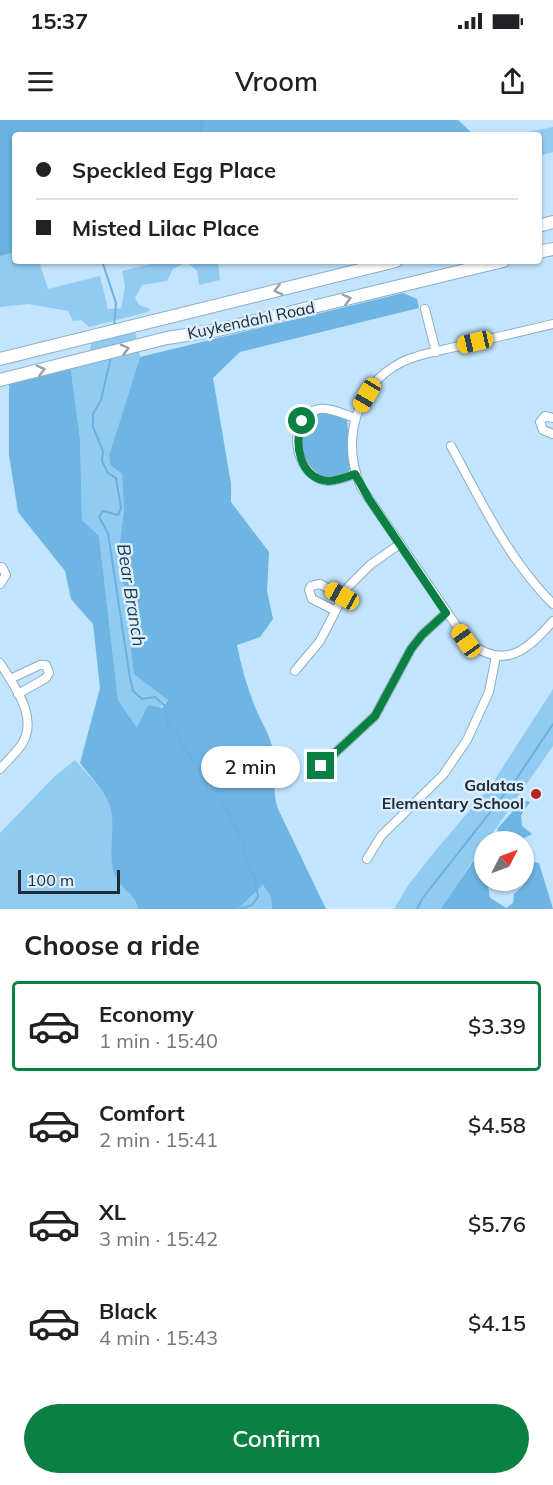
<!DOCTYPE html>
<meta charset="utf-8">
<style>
:root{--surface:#fff;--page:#f2f2f2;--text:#202124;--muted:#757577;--line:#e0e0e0;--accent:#0b8043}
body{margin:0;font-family:Mulish,sans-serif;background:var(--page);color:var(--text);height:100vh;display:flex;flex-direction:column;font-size:22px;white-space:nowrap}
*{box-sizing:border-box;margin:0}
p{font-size:20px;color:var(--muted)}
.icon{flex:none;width:33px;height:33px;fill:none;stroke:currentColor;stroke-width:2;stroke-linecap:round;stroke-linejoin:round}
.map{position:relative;height:789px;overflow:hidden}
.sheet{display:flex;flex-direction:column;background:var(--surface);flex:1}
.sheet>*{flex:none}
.hud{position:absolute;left:12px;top:12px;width:530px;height:132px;border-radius:6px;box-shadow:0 2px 4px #0004;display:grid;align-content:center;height:132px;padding:0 24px;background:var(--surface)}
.needle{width:39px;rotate:48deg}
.controls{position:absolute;left:474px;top:711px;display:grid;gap:12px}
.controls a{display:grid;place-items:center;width:60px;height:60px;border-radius:50%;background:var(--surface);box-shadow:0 2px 4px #0004;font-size:30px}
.scale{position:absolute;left:18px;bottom:15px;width:102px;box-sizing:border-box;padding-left:6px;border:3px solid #202d36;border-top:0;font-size:16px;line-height:21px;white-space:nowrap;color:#202d36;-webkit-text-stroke:4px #dbeffe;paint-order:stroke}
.end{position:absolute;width:27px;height:27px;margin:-14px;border:8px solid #0b8043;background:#fff;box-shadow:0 0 0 3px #fff}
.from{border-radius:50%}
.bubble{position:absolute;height:42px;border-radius:21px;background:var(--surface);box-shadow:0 2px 4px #0004;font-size:20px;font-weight:600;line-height:42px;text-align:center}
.car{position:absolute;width:18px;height:36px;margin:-18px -9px;border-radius:8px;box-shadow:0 0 4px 2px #0007;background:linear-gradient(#f5c518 24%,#345 0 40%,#f5c518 0 76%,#345 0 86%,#f5c518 0)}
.hud b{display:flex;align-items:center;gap:21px;height:57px;font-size:22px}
.hud b+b{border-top:2px solid var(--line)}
.hud i{width:15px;height:15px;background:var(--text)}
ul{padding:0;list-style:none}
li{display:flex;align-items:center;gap:18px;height:90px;margin:0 12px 9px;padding:0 12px;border:3px solid transparent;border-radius:6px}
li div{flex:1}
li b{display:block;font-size:22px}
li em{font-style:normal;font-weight:600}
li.active{border-color:var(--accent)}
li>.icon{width:54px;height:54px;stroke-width:1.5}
h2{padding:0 24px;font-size:27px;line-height:72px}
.primary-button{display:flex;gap:12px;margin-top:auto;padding:12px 24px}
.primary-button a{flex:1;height:69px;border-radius:36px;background:var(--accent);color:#fff;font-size:24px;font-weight:600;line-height:69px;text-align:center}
.status{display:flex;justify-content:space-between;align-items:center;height:42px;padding:0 30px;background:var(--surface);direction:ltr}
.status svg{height:16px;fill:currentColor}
header{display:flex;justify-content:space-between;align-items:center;height:78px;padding:0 24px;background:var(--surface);font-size:27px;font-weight:600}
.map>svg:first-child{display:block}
.green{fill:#91cbf1}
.forest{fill:#6eb5e3}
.water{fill:#6ab1df}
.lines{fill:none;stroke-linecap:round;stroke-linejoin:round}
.stream{stroke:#6ab1df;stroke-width:2}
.minor-casing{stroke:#8daec5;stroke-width:10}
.secondary-casing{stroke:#8daec5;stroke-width:14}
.minor{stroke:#fff;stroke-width:8}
.secondary{stroke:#fff;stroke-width:12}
.oneway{stroke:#9ba0a5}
.route{stroke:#0b8043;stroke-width:8}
.poi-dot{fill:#b3241e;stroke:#dbeffe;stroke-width:2}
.labels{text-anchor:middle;stroke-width:5;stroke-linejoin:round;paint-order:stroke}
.street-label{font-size:16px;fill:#202d36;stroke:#dbeffe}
.poi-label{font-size:16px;font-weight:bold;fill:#202d36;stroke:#dbeffe;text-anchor:end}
.water-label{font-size:18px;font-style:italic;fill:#18374b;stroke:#dbeffe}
</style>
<div class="status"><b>15:37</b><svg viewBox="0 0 49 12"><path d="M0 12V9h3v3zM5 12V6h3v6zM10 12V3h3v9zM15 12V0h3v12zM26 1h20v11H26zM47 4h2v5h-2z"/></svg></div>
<header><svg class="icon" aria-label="menu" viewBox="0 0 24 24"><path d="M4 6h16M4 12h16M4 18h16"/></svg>Vroom<svg class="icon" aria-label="share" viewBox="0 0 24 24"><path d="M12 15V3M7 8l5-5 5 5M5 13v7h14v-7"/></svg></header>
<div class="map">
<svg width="553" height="789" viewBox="0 0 553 789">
<rect width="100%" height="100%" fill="#c2e4fc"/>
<!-- green -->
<path class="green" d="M 553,7 L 553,32 L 539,36 L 538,15 L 512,15 Z
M 15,132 L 15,141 L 39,141 L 48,169 L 100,156 L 108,189 L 121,188 L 125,167 L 122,151 L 163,141 L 218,141 L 220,160 L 199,165 L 197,151 L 187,142 L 173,149 L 167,161 L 142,165 L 135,178 L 139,185 L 150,189 L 148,192 L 89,207 L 81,200 L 73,201 L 68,191 L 28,184 L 0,187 L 0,136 Z
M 135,210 L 140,237 L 109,337 L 110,345 L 122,354 L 124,391 L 119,428 L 168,580 L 137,609 L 118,580 L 99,416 L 82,400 L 80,318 L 70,244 L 89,234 L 92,220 Z
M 553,569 L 553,626 L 487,721 L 484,722 L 461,759 L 508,789 L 394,789 L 409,764 L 436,730 L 492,664 Z
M 75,640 C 86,653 100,666 108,680 C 120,704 104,735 117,759 C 123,771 136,775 138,789 L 0,789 L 0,713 L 54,657 Z
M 263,765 L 271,777 L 272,789 L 238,789 Z"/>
<!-- forest -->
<path class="forest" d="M 207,0 L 458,0 L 474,15 L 205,15 L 203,13 Z
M 403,173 L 417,179 L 419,188 L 240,232 L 213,258 L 231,364 L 231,382 L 269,432 L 267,471 L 273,499 L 260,517 L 237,525 C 241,546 247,567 255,587 C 261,602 270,614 273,630 C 277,650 271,670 278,689 L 326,789 L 272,789 L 271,777 L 263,765 L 238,789 L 138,789 C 136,775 123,771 117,759 C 104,737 119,704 108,681 C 102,668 89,655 80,643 L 100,568 L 93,504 L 71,479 L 65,451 L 18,392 L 9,335 L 9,252 L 70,244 L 80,318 L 82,400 L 99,416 L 118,580 L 137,608 L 148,585 L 162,588 L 168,580 L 134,554 L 119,428 L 124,391 L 122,354 L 110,345 L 109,336 L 140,237 Z
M 324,291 L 346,298 C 349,303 349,340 350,349 C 346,354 343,354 337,356 C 306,364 288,310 310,296 C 314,294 320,293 324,291 Z
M 523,680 L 530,682 L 521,695 L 522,706 L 532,714 L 524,718 L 522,721 L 490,721 L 496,720 L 498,708 Z
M 484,725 L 484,760 L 490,761 L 488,765 L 490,778 L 506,788 L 513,783 L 514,774 L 524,765 L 525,747 L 533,742 L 539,743 L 553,789 L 441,789 Z"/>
<!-- water -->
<path class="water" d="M 0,0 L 207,0 L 203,13 L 205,15 L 15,15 L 15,132 L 0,136 Z"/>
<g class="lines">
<!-- stream -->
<path class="stream" d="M 102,141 L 116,183 L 114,205
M 111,237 L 101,280 L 93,294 L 93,307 L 103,331 L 102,341 L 108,353 L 116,358 L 121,388 L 118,395 L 103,391 L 99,397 L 108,413 L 130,558 L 133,571 L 142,579 L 155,577 L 164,585 L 168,605 L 178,612 L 181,624 L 221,679 L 244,725 L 245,738 L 255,759 L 258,777 L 252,785 L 240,789
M 417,789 L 422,779 L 517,658 L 553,604"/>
<!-- minor casing -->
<g class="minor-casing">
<path id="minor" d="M 425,189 L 436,232
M 553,204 C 520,212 488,219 455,227 C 438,231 418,234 402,242 C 355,266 341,321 361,367 L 467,521 C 504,551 527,531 553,501
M 355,298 C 345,295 330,287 319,289 C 284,296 294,358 328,361 C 337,361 347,357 355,354
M 553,298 L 545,296 L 540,302 L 543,310 L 553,314
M 451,326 C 481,381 508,439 553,484
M 0,447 L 2,447 L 6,455 L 0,464
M 334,490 L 312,479 L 309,470 L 311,466 L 320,464 L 342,476
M 0,543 C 14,566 39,597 22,624 C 16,633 7,641 0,649
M 295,551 L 320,521 L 348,467 L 370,445 L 400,424
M 10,559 L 40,545 L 46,545 L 49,553 L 46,558 L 18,574
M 321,646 L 375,596 L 411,529 L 422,515 L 446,493
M 367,739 L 381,716 L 443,655 L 467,620 L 489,572 L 496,536"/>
</g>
<!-- secondary casing -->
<g class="secondary-casing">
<path id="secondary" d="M 538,106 L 553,102
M 538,132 L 553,129
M 0,239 L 396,141
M 0,260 L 167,218 L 218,210 L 503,141"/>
</g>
<!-- minor -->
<use href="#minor" class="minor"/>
<!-- secondary -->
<use href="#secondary" class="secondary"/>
</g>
<!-- one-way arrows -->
<defs><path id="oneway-chevron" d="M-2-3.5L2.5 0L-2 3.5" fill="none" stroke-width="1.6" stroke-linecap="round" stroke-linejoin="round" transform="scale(1.5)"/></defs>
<g class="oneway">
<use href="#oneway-chevron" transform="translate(278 170) rotate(166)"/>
<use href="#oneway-chevron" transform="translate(347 179) rotate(-14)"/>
<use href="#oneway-chevron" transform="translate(125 229) rotate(-14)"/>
<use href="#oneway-chevron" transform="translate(41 250) rotate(-14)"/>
</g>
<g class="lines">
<!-- route -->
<path class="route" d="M 302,301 C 294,324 299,358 328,361 C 337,361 347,357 355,354 L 369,379 L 446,493 L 422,515 L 411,529 L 375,596 L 321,646"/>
</g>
<!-- markers -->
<circle class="poi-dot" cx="536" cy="674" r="6"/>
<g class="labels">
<!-- street labels -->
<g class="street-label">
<text transform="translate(251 200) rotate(-12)" y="6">Kuykendahl Road</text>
</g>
<!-- poi labels -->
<g class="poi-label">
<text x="524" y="671">Galatas<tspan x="524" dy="18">Elementary School</tspan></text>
</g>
<!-- water labels -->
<g class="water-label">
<text transform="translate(131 475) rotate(81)" y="6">Bear Branch</text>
</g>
</g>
</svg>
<div class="controls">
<a><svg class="needle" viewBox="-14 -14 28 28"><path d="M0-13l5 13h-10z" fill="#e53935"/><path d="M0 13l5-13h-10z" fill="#757577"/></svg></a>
</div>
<div class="scale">100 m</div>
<i class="end from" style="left:302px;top:301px"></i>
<i class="end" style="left:321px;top:646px"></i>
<div class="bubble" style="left:201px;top:626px;width:99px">2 min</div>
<i class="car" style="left:475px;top:222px;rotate:257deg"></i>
<i class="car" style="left:367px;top:275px;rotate:210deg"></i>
<i class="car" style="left:342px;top:476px;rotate:299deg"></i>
<i class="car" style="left:466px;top:521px;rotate:325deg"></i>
<div class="hud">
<b><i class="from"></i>Speckled Egg Place</b>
<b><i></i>Misted Lilac Place</b>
</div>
</div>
<section class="sheet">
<h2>Choose a ride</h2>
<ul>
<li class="active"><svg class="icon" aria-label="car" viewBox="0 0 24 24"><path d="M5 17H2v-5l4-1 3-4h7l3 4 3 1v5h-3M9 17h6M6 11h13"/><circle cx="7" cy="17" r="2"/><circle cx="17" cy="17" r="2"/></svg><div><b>Economy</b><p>1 min · 15:40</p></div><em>$3.39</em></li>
<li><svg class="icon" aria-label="car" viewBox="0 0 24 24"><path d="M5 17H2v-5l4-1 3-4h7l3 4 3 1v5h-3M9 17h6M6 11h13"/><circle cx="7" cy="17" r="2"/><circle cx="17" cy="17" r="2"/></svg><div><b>Comfort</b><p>2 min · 15:41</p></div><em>$4.58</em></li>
<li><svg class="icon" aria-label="car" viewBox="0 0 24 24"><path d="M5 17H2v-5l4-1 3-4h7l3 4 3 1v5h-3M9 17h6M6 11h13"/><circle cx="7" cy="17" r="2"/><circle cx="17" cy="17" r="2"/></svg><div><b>XL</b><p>3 min · 15:42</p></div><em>$5.76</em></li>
<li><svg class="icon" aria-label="car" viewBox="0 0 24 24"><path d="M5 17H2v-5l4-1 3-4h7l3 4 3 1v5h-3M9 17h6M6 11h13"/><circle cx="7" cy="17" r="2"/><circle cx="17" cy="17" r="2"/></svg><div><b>Black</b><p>4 min · 15:43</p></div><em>$4.15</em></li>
</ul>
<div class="primary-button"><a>Confirm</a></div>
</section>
